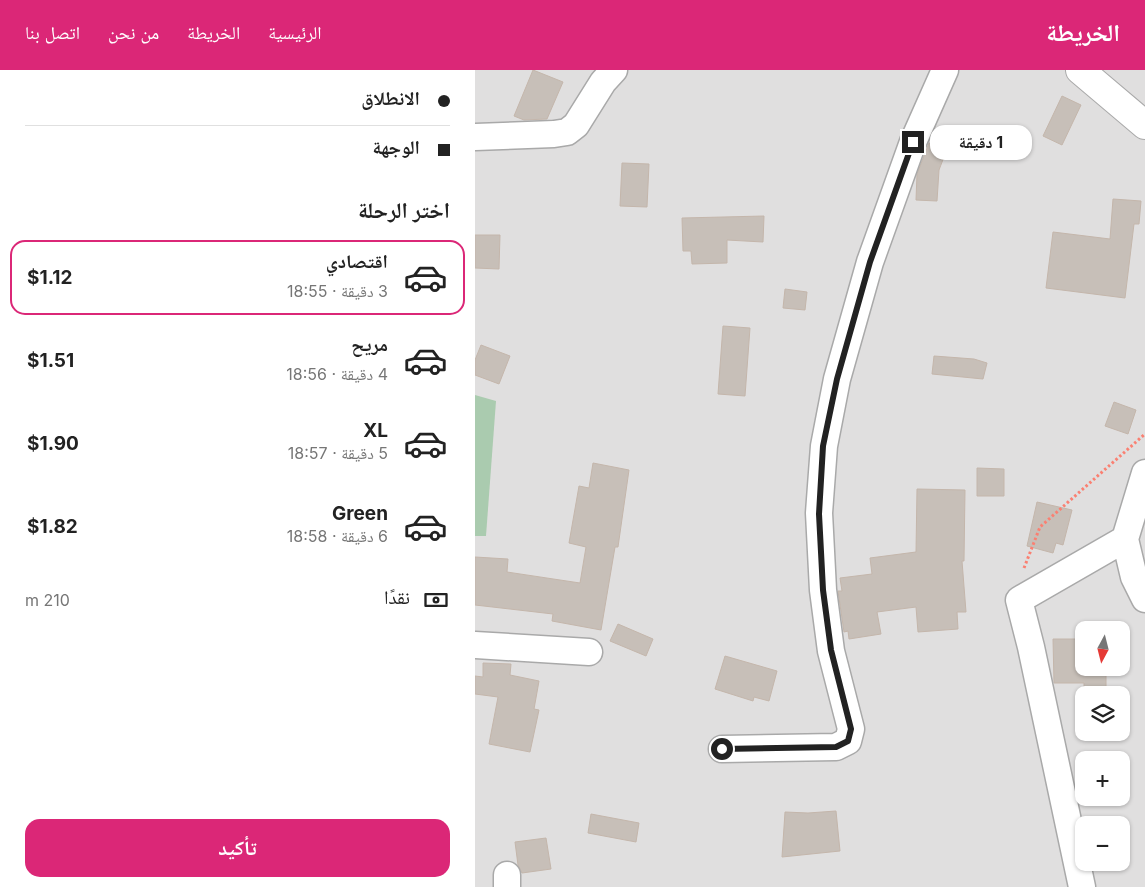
<!DOCTYPE html>
<html lang="ar">
<meta charset="utf-8">
<style>
:root{--surface:#fff;--page:#f6f6f6;--text:#222;--muted:#767676;--line:#e0e0e0;--accent:#db2777}
body{margin:0;font-family:Inter,"Noto Naskh Arabic",sans-serif;background:var(--page);color:var(--text);direction:rtl;height:100vh;display:flex;flex-direction:column;font-size:19px;white-space:nowrap}
*{box-sizing:border-box;margin:0}
p{font-size:16px;color:var(--muted)}
.icon{flex:none;width:28px;height:28px;fill:none;stroke:currentColor;stroke-width:2;stroke-linecap:round;stroke-linejoin:round}
.map{position:relative;flex:1;overflow:hidden;direction:ltr}
.panel{display:flex;flex-direction:column;background:var(--surface);width:475px}
.panel>*{flex:none}
.top-card{display:grid;align-content:center;height:110px;padding:0 25px;background:var(--surface)}
.needle{width:32px;rotate:187deg}
.controls{position:absolute;left:600px;top:551px;display:grid;gap:10px}
.controls a{display:grid;place-items:center;width:55px;height:55px;border-radius:10px;background:var(--surface);box-shadow:0 1px 4px #0004;font-size:25px}
.end{position:absolute;width:22px;height:22px;margin:-11px;border:6px solid #222;background:#fff;box-shadow:0 0 0 2px #fff}
.from{border-radius:50%}
.bubble{position:absolute;height:35px;border-radius:15px;background:var(--surface);box-shadow:0 1px 4px #0004;font-size:16px;font-weight:700;line-height:35px;text-align:center;direction:rtl}
.top-card b{display:flex;align-items:center;gap:18px;height:48px;font-size:19px}
.top-card b+b{border-top:1px solid var(--line)}
.top-card i{width:12px;height:12px;background:var(--text)}
ul{padding:0;list-style:none}
li{display:flex;align-items:center;gap:15px;height:75px;margin:0 10px 8px;padding:0 15px;border:2px solid transparent;border-radius:15px}
li div{flex:1}
li b{display:block;font-size:19px}
li em{font-style:normal;font-weight:700}
li.on{border-color:var(--accent)}
li>.icon{width:45px;height:45px;stroke-width:1.5}
h2{padding:0 25px;font-size:22px;line-height:60px}
.pay{display:flex;align-items:center;gap:12px;height:55px;padding:0 25px;font-size:19px}
.pay p{margin-inline-start:auto}
.primary-button{display:flex;gap:10px;margin-top:auto;padding:10px 25px}
.primary-button a{flex:1;height:58px;border-radius:15px;background:var(--accent);color:#fff;font-size:20px;font-weight:700;line-height:58px;text-align:center}
header{display:flex;align-items:center;gap:30px;box-sizing:border-box;height:70px;padding:0 25px;background:var(--accent);color:#fff}
header strong{font-size:24px}
nav{display:flex;gap:28px;margin-inline-start:auto;font-size:18px}
main{display:flex;flex:1;min-height:0}
.map>svg:first-child{display:block}
.residential{fill:#e0dfdf;fill-rule:evenodd}
.cemetery{fill:#aacbaf}
.building{fill:#c7bfb8;stroke:#c4b6ab}
.lines{fill:none;stroke-linecap:round;stroke-linejoin:round}
.minor-casing{stroke:#a9a9a9;stroke-width:29}
.tertiary-casing{stroke:#a9a9a9;stroke-width:30}
.path{stroke:#fa8072;stroke-width:3;stroke-dasharray:2.5 2.5;stroke-linecap:butt}
.minor{stroke:#fff;stroke-width:26}
.tertiary{stroke:#fff;stroke-width:28}
.route{stroke:#222;stroke-width:6}
</style>
<header>
<strong>الخريطة</strong>
<nav><a>الرئيسية</a><a>الخريطة</a><a>من نحن</a><a>اتصل بنا</a></nav>
</header>
<main>
<div class="map">
<svg width="670" height="817" viewBox="0 0 670 817">
<rect width="100%" height="100%" fill="#f2efe9"/>
<!-- residential -->
<path class="residential" d="M 0,0 L 670,0 L 670,817 L 0,817 ZM 609,560 L 646,560 L 646,598 L 609,598 ZM 609,625 L 646,625 L 646,662 L 609,662 ZM 609,690 L 646,690 L 646,728 L 609,728 ZM 609,755 L 646,755 L 646,792 L 609,792 Z"/>
<!-- cemetery -->
<path class="cemetery" d="M 0,325 L 21,331 L 11,466 L 0,466 Z"/>
<!-- building -->
<path class="building" d="M 58,0 L 88,12 L 72,49 L 49,50 L 39,46 Z
M 587,26 L 606,35 L 587,75 L 568,66 Z
M 454,73 L 472,79 L 464,100 L 462,131 L 441,130 L 442,104 Z
M 147,93 L 174,94 L 172,137 L 145,136 Z
M 638,129 L 666,131 L 664,154 L 659,154 L 650,228 L 571,218 L 578,162 L 635,169 Z
M 289,146 L 288,172 L 252,170 L 252,193 L 217,194 L 216,181 L 208,181 L 207,148 Z
M 0,165 L 25,165 L 24,199 L 0,198 Z
M 310,219 L 332,222 L 330,240 L 308,238 Z
M 248,256 L 275,258 L 270,326 L 243,324 Z
M 6,275 L 35,286 L 24,314 L 0,305 L 0,290 Z
M 459,286 L 499,289 L 512,293 L 508,309 L 457,304 Z
M 639,332 L 661,340 L 653,364 L 630,356 Z
M 118,393 L 154,400 L 143,477 L 140,477 L 126,560 L 77,551 L 78,544 L 0,535 L 0,487 L 33,489 L 32,502 L 105,513 L 111,477 L 94,473 L 104,416 L 114,418 Z
M 502,398 L 529,399 L 529,426 L 502,426 Z
M 442,419 L 490,420 L 489,491 L 487,491 L 491,542 L 482,542 L 483,559 L 443,562 L 441,537 L 402,542 L 406,564 L 374,569 L 373,561 L 369,562 L 363,521 L 367,521 L 365,508 L 397,504 L 395,488 L 441,482 Z
M 562,432 L 597,440 L 588,475 L 581,473 L 578,483 L 552,476 Z
M 143,554 L 178,569 L 171,586 L 135,571 Z
M 578,569 L 609,569 L 609,598 L 631,598 L 631,620 L 609,620 L 609,613 L 579,613 Z
M 250,586 L 302,601 L 294,631 L 279,627 L 278,631 L 240,619 Z
M 8,593 L 36,594 L 35,605 L 64,611 L 59,639 L 64,640 L 55,682 L 14,674 L 23,627 L 0,624 L 0,606 L 8,607 Z
M 361,741 L 365,781 L 307,787 L 310,742 L 333,743 Z
M 116,744 L 164,753 L 161,772 L 113,763 Z
M 71,768 L 76,799 L 47,803 L 43,795 L 40,772 Z"/>
<g class="lines">
<!-- minor casing -->
<g class="minor-casing">
<path id="minor" d="M 0,67 L 79,64 L 92,62 L 101,55 L 128,12 L 139,0
M 650,469 L 670,403
M 0,575 L 114,582
M 247,679 L 361,677 L 373,671 L 376,659 L 356,581 L 348,520 L 344,443 L 349,376 L 362,309 L 395,192 L 438,72 L 470,0
M 32,805 L 32,817
M 607,817 L 556,577 L 544,530 L 650,469 L 659,507 L 670,529"/>
</g>
<!-- tertiary casing -->
<g class="tertiary-casing">
<path id="tertiary" d="M 605,0 L 670,55"/>
</g>
<!-- path -->
<path class="path" d="M 549,498 L 565,457 L 670,364"/>
<!-- minor -->
<use href="#minor" class="minor"/>
<!-- tertiary -->
<use href="#tertiary" class="tertiary"/>
</g>
<g class="lines">
<!-- route -->
<path class="route" d="M 247,679 L 361,677 L 373,671 L 376,659 L 356,580 L 348,520 L 344,444 L 348,376 L 362,309 L 395,192 L 438,72"/>
</g>
</svg>
<div class="controls">
<a><svg class="needle" viewBox="-14 -14 28 28"><path d="M0-13l5 13h-10z" fill="#e53935"/><path d="M0 13l5-13h-10z" fill="#767676"/></svg></a>
<a><svg class="icon" aria-label="layers" viewBox="0 0 24 24"><path d="M12 4l9 5-9 5-9-5zM3 14l9 5 9-5"/></svg></a>
<a>+</a>
<a>−</a>
</div>
<i class="end from" style="left:247px;top:679px"></i>
<i class="end" style="left:438px;top:72px"></i>
<div class="bubble" style="left:455px;top:55px;width:102px">1 دقيقة</div>
</div>
<section class="panel">
<div class="top-card">
<b><i class="from"></i>الانطلاق</b>
<b><i></i>الوجهة</b>
</div>
<h2>اختر الرحلة</h2>
<ul>
<li class="on"><svg class="icon" aria-label="car" viewBox="0 0 24 24"><path d="M5 17H2v-5l4-1 3-4h7l3 4 3 1v5h-3M9 17h6M6 11h13"/><circle cx="7" cy="17" r="2"/><circle cx="17" cy="17" r="2"/></svg><div><b>اقتصادي</b><p>3 دقيقة · 18:55</p></div><em>$1.12</em></li>
<li><svg class="icon" aria-label="car" viewBox="0 0 24 24"><path d="M5 17H2v-5l4-1 3-4h7l3 4 3 1v5h-3M9 17h6M6 11h13"/><circle cx="7" cy="17" r="2"/><circle cx="17" cy="17" r="2"/></svg><div><b>مريح</b><p>4 دقيقة · 18:56</p></div><em>$1.51</em></li>
<li><svg class="icon" aria-label="car" viewBox="0 0 24 24"><path d="M5 17H2v-5l4-1 3-4h7l3 4 3 1v5h-3M9 17h6M6 11h13"/><circle cx="7" cy="17" r="2"/><circle cx="17" cy="17" r="2"/></svg><div><b>XL</b><p>5 دقيقة · 18:57</p></div><em>$1.90</em></li>
<li><svg class="icon" aria-label="car" viewBox="0 0 24 24"><path d="M5 17H2v-5l4-1 3-4h7l3 4 3 1v5h-3M9 17h6M6 11h13"/><circle cx="7" cy="17" r="2"/><circle cx="17" cy="17" r="2"/></svg><div><b>Green</b><p>6 دقيقة · 18:58</p></div><em>$1.82</em></li>
</ul>
<div class="pay"><svg class="icon" aria-label="cash" viewBox="0 0 24 24"><path d="M3 7h18v10H3z"/><circle cx="12" cy="12" r="2"/></svg>نقدًا<p>210 m</p></div>
<div class="primary-button"><a>تأكيد</a></div>
</section>
</main>
